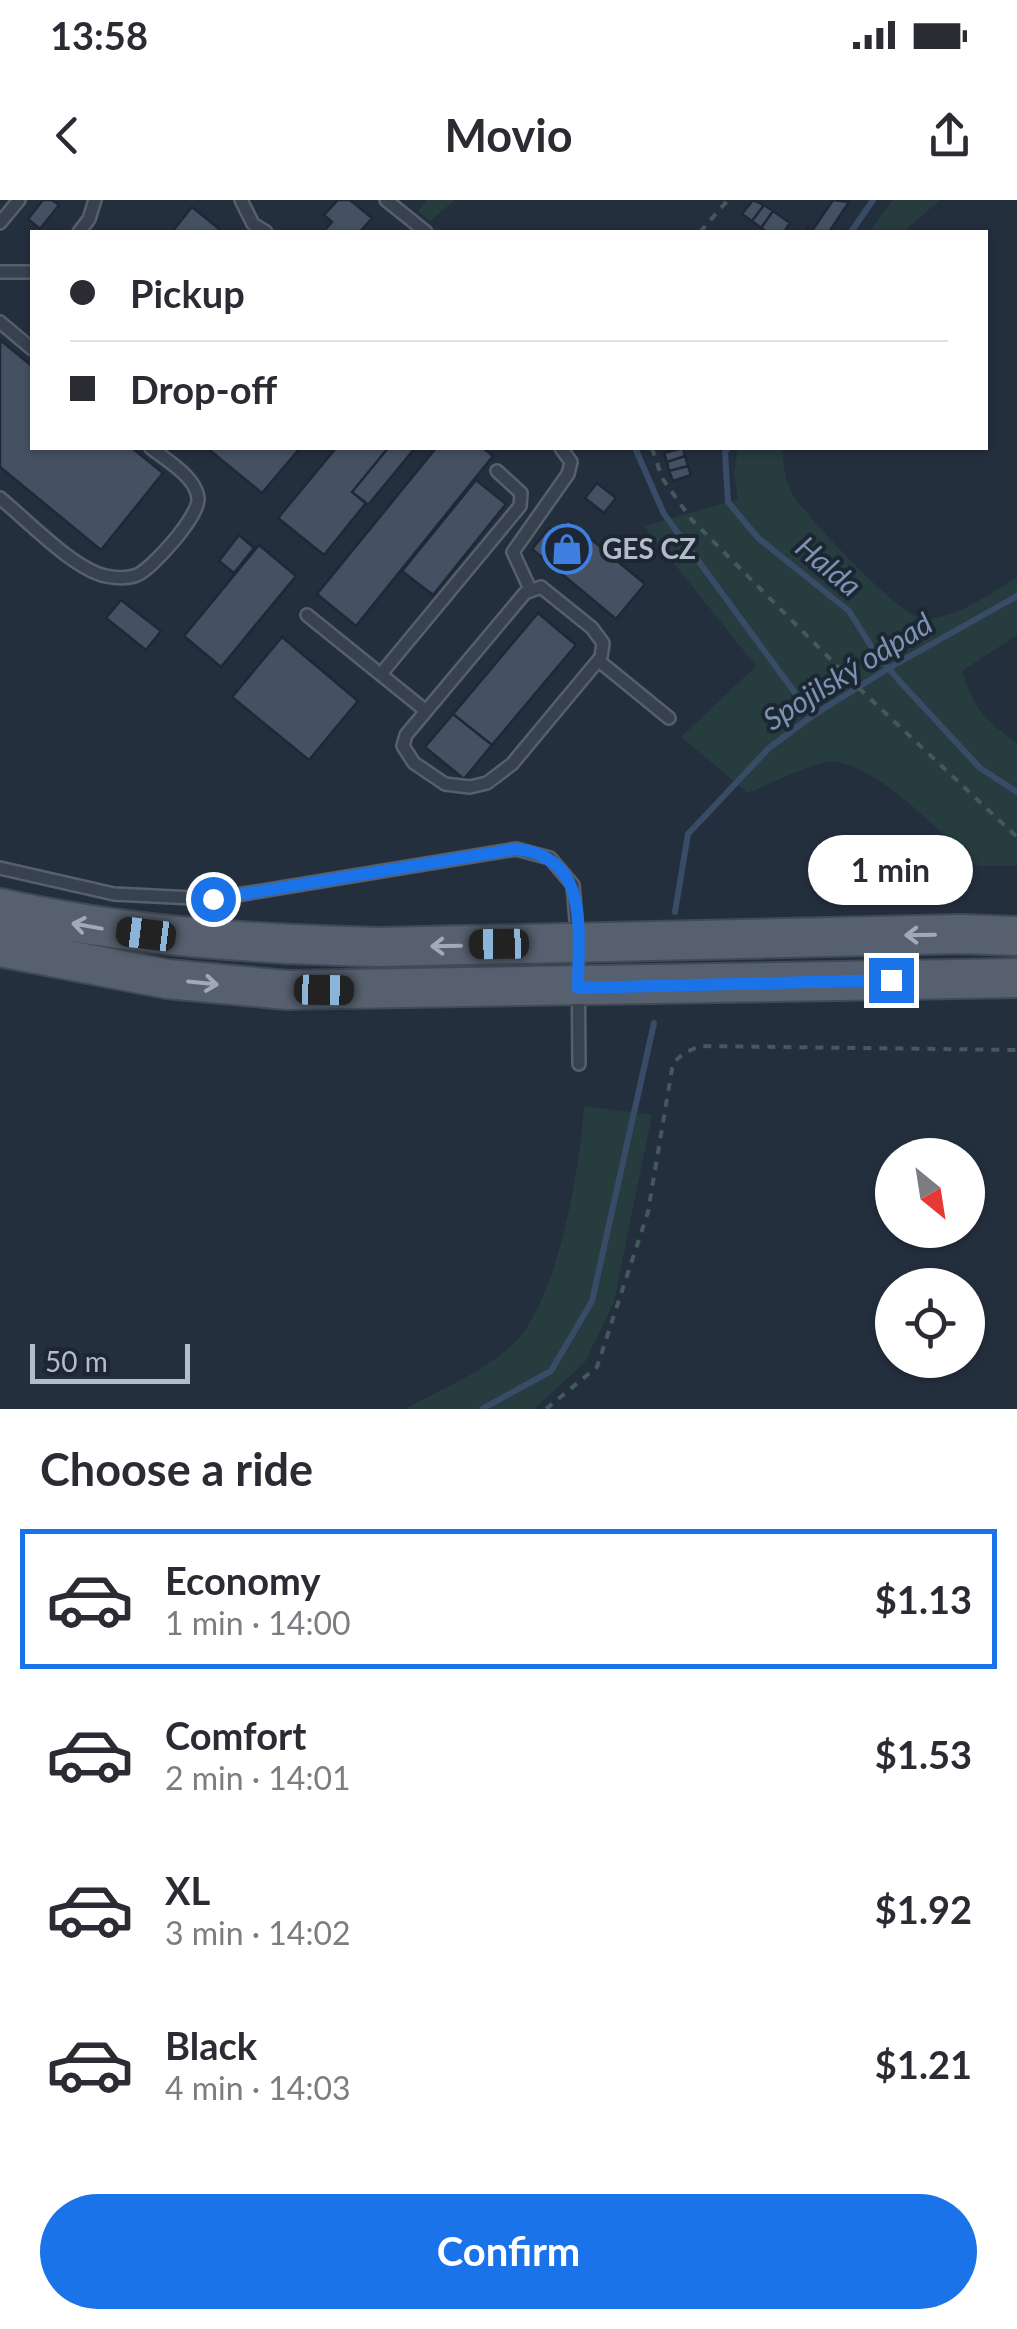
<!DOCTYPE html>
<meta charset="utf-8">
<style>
:root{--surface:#fff;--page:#f7f7f7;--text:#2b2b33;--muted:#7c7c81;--line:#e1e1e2;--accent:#1a73e8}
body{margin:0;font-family:Lato,sans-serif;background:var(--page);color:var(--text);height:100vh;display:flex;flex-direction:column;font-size:38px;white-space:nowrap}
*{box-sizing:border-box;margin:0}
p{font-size:32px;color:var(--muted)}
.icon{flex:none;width:55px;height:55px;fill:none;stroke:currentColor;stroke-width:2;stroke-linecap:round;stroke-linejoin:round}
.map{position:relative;height:1209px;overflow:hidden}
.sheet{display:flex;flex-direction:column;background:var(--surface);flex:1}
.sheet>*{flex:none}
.banner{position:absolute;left:30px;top:30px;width:958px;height:220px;border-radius:0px;box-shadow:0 2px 8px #0004;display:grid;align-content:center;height:220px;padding:0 40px;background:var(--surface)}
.needle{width:65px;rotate:150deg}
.tools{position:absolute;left:875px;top:938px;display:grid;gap:20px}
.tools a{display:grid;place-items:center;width:110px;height:110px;border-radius:50%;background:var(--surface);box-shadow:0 2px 8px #0004;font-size:50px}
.scale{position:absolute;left:30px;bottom:25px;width:160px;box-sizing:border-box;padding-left:10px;border:5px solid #b4bcc9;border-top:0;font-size:28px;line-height:35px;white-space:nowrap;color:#b4bcc9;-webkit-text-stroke:8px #1d2633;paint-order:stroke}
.end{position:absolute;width:45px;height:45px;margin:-22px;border:12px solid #1a73e8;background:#fff;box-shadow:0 0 0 5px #fff}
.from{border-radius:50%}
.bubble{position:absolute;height:70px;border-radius:35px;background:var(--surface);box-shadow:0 2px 8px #0004;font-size:32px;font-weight:700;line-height:70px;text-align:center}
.car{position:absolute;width:30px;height:60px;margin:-30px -15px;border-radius:12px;box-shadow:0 0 8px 2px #0007;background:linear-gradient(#222 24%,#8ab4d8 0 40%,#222 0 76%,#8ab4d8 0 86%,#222 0)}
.banner b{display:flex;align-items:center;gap:35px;height:95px;font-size:38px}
.banner b+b{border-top:2px solid var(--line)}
.banner i{width:25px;height:25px;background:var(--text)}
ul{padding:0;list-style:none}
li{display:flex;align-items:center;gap:30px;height:140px;margin:0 20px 15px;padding:0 20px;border:5px solid transparent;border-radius:0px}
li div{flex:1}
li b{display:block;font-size:38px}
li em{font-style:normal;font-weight:700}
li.on{border-color:var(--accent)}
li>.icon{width:90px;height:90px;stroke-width:1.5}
h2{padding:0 40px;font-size:45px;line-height:120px}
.action{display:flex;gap:20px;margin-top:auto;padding:20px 40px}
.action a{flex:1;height:115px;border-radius:60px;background:var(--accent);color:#fff;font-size:40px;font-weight:700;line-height:115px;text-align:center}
.status{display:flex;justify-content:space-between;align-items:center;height:70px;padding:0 50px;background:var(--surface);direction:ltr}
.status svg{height:28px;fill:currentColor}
header{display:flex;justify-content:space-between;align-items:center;height:130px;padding:0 40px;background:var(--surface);font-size:45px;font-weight:700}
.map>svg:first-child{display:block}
.green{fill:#263c3f}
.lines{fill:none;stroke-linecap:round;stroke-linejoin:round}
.stream{stroke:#394c67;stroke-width:6}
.building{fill:#455162;stroke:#1f2835;stroke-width:2.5}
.service-casing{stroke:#565f6c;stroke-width:16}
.primary-casing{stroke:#414a57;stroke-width:42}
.path{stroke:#44595c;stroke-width:4;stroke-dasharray:8 8;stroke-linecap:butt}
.service{stroke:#38414e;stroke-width:11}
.primary{stroke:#56606e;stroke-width:38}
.oneway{stroke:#a1aab7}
.route{stroke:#1a73e8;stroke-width:12}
.labels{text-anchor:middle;stroke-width:8;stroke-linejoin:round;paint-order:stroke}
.poi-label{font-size:28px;font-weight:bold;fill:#b4bcc9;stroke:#1d2633;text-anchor:start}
.water-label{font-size:30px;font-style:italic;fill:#7c92b1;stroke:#1d2633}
</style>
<div class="status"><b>13:58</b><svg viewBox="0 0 49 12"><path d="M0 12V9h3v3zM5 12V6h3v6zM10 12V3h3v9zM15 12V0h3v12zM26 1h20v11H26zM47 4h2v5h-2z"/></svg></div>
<header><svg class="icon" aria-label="back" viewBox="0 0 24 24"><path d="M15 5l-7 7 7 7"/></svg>Movio<svg class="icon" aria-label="share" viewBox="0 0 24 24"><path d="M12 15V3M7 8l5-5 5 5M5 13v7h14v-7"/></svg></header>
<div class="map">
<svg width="1017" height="1209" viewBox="0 0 1017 1209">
<rect width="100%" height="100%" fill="#242f3e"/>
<!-- green -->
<path class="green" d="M 427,0 L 455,0 L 430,21 L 418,11 Z
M 893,0 L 940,0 L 903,32 L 869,32 Z
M 738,248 L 782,248 C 783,261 785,280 792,293 C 804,315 896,411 918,417 C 949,425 990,392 1017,378 L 1017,435 L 962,471 C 974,509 985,520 1017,543 L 1017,666 L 977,666 C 944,637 873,558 828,562 C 810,564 767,585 748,593 L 681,537 L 756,466 L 644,326 L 738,299 L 734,275 Z
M 584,906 L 652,915 L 614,1102 L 585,1162 L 534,1209 L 405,1209 C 439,1190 481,1173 511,1146 C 558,1104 580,968 584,906 Z"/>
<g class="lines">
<!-- stream -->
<path class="stream" d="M 851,32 L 873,0
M 635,248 L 664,314 L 812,516
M 728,248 L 725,252 L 728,302 L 758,338 L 849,411 L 876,454 L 903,485 L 980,568 L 1017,592
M 675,712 L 688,634 L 769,548 L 812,516 L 889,468 L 1017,396
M 482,1209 L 551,1171 L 592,1101 L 654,823"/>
</g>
<!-- building -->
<path class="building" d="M 43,0 L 52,0 L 59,5 L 40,29 L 28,19 Z
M 338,0 L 350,0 L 372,18 L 360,32 L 323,32 L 332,22 L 324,15 Z
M 753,0 L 764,5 L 752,21 L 742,14 Z
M 833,0 L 849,2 L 829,32 L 806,32 L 808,28 L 812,31 Z
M 764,5 L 773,11 L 761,28 L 752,21 Z
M 192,7 L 223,32 L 172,32 Z
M 773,11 L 790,23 L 784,32 L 767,32 L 761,28 Z
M 0,140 L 32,166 L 32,248 L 132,248 L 163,273 L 101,350 L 0,267 Z
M 207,248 L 300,248 L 262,293 Z
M 336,248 L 388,248 L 352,292 L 366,303 L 324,355 L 278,318 Z
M 388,248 L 415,248 L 368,305 L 352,292 Z
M 436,248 L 483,248 L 493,256 L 356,426 L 317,394 Z
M 683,248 L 685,256 L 667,262 L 664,253 Z
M 685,256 L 688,266 L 669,271 L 667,262 Z
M 688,266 L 691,275 L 673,281 L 669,271 Z
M 476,280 L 506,304 L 433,395 L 402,371 Z
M 597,283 L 616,298 L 604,313 L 585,298 Z
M 568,320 L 645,384 L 616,419 L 532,349 L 549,328 L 557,334 Z
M 239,335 L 254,348 L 234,373 L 219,361 Z
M 259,345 L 296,376 L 221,467 L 184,436 Z
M 121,400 L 161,431 L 146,450 L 106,418 Z
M 538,413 L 576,445 L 492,545 L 453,514 Z
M 282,437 L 358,501 L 309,560 L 232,497 Z
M 453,514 L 492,545 L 464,579 L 425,547 Z"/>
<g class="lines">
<!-- service casing -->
<g class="service-casing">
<path id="service" d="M 241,0 L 253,24 L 266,32
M 386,0 L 426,32
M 0,23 L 19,0
M 79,32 L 89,19 L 95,0
M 0,72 L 32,72
M 0,122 L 32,149
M 0,298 C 27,320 73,369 106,376 C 116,378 127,379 137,375 C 153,368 200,315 198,298 C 196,277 166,260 151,248
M 541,387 L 592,428 L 603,443 L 601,457 L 512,564 L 487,583 L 470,587 L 445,584 L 414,563 L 403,546 L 406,535 L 525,393 Z
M 530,389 L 513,352 L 568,274 L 571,262 L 561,248
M 307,415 L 426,511
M 599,461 L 669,518
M 381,474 L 520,306 L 521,293 L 497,271
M 0,668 L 114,694 L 213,699 L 516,649 L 550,658 L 573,685 L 578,743 L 579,864"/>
</g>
<!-- primary casing -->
<g class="primary-casing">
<path id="primary" d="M 0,708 C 126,736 251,744 380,747 L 960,734 L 1017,736
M 0,747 L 167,779 L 287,790 L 1017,778"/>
</g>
<!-- path -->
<path class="path" d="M 700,32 L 728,0
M 652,248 L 662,278 L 691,319 L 863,492 L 1017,637
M 546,1209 L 597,1167 L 648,1012 L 673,863 L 684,853 L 700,846 L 1017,850"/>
<!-- service -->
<use href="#service" class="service"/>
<!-- primary -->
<use href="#primary" class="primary"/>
</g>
<!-- one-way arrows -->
<defs><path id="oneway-shaft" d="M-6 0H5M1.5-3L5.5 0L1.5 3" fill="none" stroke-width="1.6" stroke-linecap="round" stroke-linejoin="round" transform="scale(2.5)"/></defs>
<g class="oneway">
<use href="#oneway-shaft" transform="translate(87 726) rotate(-170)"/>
<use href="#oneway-shaft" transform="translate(920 735) rotate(179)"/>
<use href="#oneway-shaft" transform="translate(446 746) rotate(179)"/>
<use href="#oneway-shaft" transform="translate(203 783) rotate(6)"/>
</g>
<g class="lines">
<!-- route -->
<path class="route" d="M 213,699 L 516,649 C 591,657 578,730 578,788 L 891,780"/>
</g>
<!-- icons -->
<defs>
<g id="shop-ring" transform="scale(2.5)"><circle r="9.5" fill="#1d2633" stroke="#3f7fe0" stroke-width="1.5"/><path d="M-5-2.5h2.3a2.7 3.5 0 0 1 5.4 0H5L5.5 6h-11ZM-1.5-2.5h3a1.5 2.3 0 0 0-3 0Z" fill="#3f7fe0"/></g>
</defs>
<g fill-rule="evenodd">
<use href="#shop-ring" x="567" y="349"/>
</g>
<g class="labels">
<!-- poi labels -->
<g class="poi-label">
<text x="602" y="359">GES CZ</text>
</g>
<!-- water labels -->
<g class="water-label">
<text transform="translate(828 367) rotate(40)" y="10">Halda</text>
<text transform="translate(848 472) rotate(-32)" y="10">Spojilský odpad</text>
</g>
</g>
</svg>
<div class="tools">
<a><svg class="needle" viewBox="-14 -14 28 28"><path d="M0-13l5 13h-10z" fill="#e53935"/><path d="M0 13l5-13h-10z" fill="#7c7c81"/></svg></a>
<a><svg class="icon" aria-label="locate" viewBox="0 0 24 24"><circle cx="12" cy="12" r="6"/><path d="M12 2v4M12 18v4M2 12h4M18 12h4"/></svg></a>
</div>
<div class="scale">50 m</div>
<i class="end from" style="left:213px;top:699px"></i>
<i class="end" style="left:891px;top:780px"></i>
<div class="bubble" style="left:808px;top:635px;width:165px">1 min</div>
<i class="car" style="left:146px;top:734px;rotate:277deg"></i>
<i class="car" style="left:499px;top:744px;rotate:269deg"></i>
<i class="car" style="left:324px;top:790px;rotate:91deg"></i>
<div class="banner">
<b><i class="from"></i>Pickup</b>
<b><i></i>Drop-off</b>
</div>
</div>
<section class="sheet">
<h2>Choose a ride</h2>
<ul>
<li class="on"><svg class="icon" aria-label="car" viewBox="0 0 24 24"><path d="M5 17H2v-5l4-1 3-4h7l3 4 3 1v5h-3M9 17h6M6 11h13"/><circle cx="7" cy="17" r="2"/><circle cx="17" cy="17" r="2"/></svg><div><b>Economy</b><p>1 min · 14:00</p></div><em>$1.13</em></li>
<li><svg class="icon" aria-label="car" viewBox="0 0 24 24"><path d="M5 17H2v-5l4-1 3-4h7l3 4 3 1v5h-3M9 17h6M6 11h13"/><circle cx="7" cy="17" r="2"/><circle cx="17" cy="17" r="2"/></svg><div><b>Comfort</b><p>2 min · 14:01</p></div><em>$1.53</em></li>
<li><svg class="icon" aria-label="car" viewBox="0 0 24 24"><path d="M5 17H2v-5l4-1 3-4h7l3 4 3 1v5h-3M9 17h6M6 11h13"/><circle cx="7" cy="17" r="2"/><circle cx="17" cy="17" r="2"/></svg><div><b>XL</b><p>3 min · 14:02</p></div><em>$1.92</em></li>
<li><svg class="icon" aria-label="car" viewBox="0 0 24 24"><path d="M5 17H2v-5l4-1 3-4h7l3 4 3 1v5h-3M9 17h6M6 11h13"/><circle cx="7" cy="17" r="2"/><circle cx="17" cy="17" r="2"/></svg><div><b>Black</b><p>4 min · 14:03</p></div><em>$1.21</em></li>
</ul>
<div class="action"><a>Confirm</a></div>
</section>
